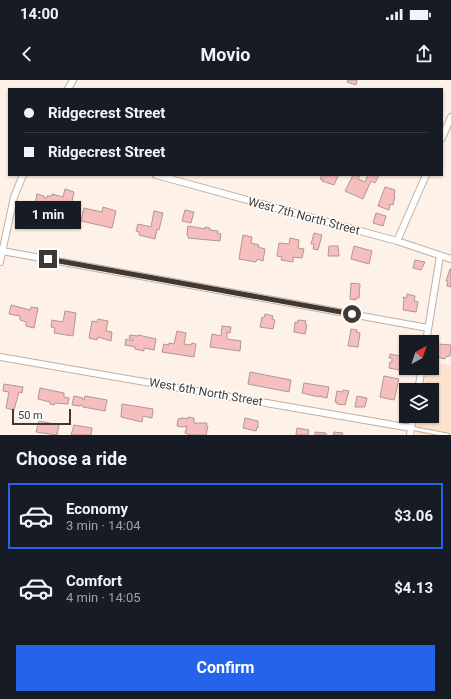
<!DOCTYPE html>
<meta charset="utf-8">
<style>
:root{--surface:#171b24;--page:#20242c;--text:#f1f3f6;--muted:#9ea1a6;--line:#363941;--accent:#2563eb}
body{margin:0;font-family:Roboto,sans-serif;background:var(--page);color:var(--text);height:100vh;display:flex;flex-direction:column;font-size:15px;white-space:nowrap}
*{box-sizing:border-box;margin:0}
p{font-size:13px;color:var(--muted)}
.icon{flex:none;width:22px;height:22px;fill:none;stroke:currentColor;stroke-width:2;stroke-linecap:round;stroke-linejoin:round}
.map{position:relative;height:355px;overflow:hidden}
.sheet{display:flex;flex-direction:column;background:var(--surface);flex:1}
.sheet>*{flex:none}
.banner{position:absolute;left:8px;top:8px;width:435px;height:88px;border-radius:0px;box-shadow:0 1px 3px #0004;display:grid;align-content:center;height:88px;padding:0 16px;background:var(--surface)}
.needle{width:26px;rotate:40deg}
.tools{position:absolute;left:399px;top:255px;display:grid;gap:8px}
.tools a{display:grid;place-items:center;width:40px;height:40px;border-radius:0px;background:var(--surface);box-shadow:0 1px 3px #0004;font-size:20px}
.scale{position:absolute;left:12px;bottom:10px;width:59px;box-sizing:border-box;padding-left:4px;border:2px solid #403933;border-top:0;font-size:11px;line-height:14px;white-space:nowrap;color:#403933;-webkit-text-stroke:3px #fff;paint-order:stroke}
.end{position:absolute;width:18px;height:18px;margin:-9px;border:5px solid #403933;background:#fff;box-shadow:0 0 0 2px #fff}
.from{border-radius:50%}
.bubble{position:absolute;height:28px;border-radius:0px;background:var(--surface);box-shadow:0 1px 3px #0004;font-size:13px;font-weight:700;line-height:28px;text-align:center}
.banner b{display:flex;align-items:center;gap:14px;height:38px;font-size:15px}
.banner b+b{border-top:1px solid var(--line)}
.banner i{width:10px;height:10px;background:var(--text)}
ul{padding:0;list-style:none}
li{display:flex;align-items:center;gap:12px;height:66px;margin:0 8px 6px;padding:0 8px;border:2px solid transparent;border-radius:0px}
li div{flex:1}
li b{display:block;font-size:15px}
li em{font-style:normal;font-weight:700}
li.current{border-color:var(--accent)}
li>.icon{width:36px;height:36px;stroke-width:1.5}
h2{padding:0 16px;font-size:18px;line-height:48px}
.action{display:flex;gap:8px;margin-top:auto;padding:8px 16px}
.action a{flex:1;height:46px;border-radius:0px;background:var(--accent);color:#fff;font-size:16px;font-weight:700;line-height:46px;text-align:center}
.status{display:flex;justify-content:space-between;align-items:center;height:28px;padding:0 20px;background:var(--surface);direction:ltr}
.status svg{height:11px;fill:currentColor}
header{display:flex;justify-content:space-between;align-items:center;height:52px;padding:0 16px;background:var(--surface);font-size:18px;font-weight:700}
.map>svg:first-child{display:block}
.built{fill:#fde2cf}
.building{fill:#f6bebc;stroke:#b09796}
.lines{fill:none;stroke-linecap:round;stroke-linejoin:round}
.lane-casing{stroke:#c2afa1;stroke-width:5}
.street-casing{stroke:#c2afa1;stroke-width:8}
.lane{stroke:#fff;stroke-width:3}
.street{stroke:#fff;stroke-width:6}
.route{stroke:#403933;stroke-width:5}
.labels{text-anchor:middle;stroke-width:3;stroke-linejoin:round;paint-order:stroke}
.street-label{font-size:12px;fill:#403933;stroke:#fff}
</style>
<div class="status"><b>14:00</b><svg viewBox="0 0 49 12"><path d="M0 12V9h3v3zM5 12V6h3v6zM10 12V3h3v9zM15 12V0h3v12zM26 1h20v11H26zM47 4h2v5h-2z"/></svg></div>
<header><svg class="icon" aria-label="back" viewBox="0 0 24 24"><path d="M15 5l-7 7 7 7"/></svg>Movio<svg class="icon" aria-label="share" viewBox="0 0 24 24"><path d="M12 15V3M7 8l5-5 5 5M5 13v7h14v-7"/></svg></header>
<div class="map">
<svg width="451" height="355" viewBox="0 0 451 355">
<rect width="100%" height="100%" fill="#fdf1e8"/>
<!-- built -->
<path class="built" d="M 432,282 L 451,286 L 451,355 L 416,355 L 419,336 L 432,336 L 432,310 L 423,310 L 426,288 L 432,288 Z"/>
<!-- building -->
<path class="building" d="M 348,0 L 357,0 L 356,5 L 347,2 Z
M 322,95 L 336,95 L 338,96 L 334,105 L 322,101 L 323,100 L 320,99 Z
M 353,95 L 360,95 L 358,99 L 365,102 L 368,95 L 379,95 L 375,103 L 371,101 L 363,119 L 345,111 Z
M 385,107 L 395,110 L 394,116 L 395,116 L 393,125 L 390,124 L 389,130 L 378,126 Z
M 65,109 L 74,112 L 69,135 L 57,131 L 56,134 L 52,133 L 53,131 L 48,130 L 48,127 L 35,124 L 37,114 L 44,116 L 44,118 L 47,118 L 47,116 L 52,116 L 52,114 L 63,117 Z
M 103,127 L 116,131 L 112,148 L 81,141 L 84,128 L 102,132 Z
M 185,130 L 194,132 L 191,143 L 182,141 Z
M 154,131 L 163,133 L 159,150 L 157,149 L 155,159 L 139,155 L 139,152 L 136,151 L 138,144 L 151,147 Z
M 376,133 L 386,136 L 383,146 L 373,143 Z
M 188,146 L 205,149 L 205,147 L 210,148 L 210,150 L 218,151 L 217,153 L 221,154 L 220,161 L 188,158 L 188,155 L 187,155 Z
M 314,153 L 322,155 L 318,170 L 313,169 L 314,164 L 311,164 Z
M 243,155 L 252,157 L 251,163 L 259,165 L 258,167 L 265,169 L 263,181 L 257,179 L 256,182 L 239,179 Z
M 290,158 L 299,160 L 298,168 L 304,169 L 302,178 L 293,177 L 293,182 L 281,180 L 282,177 L 277,176 L 279,163 L 289,164 Z
M 329,166 L 338,166 L 339,176 L 328,176 Z
M 354,166 L 372,171 L 369,184 L 351,179 Z
M 415,180 L 425,182 L 421,190 L 413,188 Z
M 450,189 L 451,189 L 451,207 L 447,206 L 448,201 L 446,201 Z
M 351,203 L 360,204 L 359,218 L 356,218 L 356,220 L 350,219 Z
M 407,214 L 415,216 L 414,221 L 418,222 L 416,232 L 403,230 L 404,219 L 403,217 L 407,218 Z
M 11,225 L 30,230 L 31,227 L 38,228 L 34,248 L 26,246 L 26,242 L 20,240 L 20,236 L 9,234 Z
M 65,231 L 76,233 L 73,256 L 54,253 L 55,248 L 51,247 L 52,240 L 63,242 Z
M 265,234 L 273,236 L 272,239 L 275,240 L 273,249 L 260,247 L 262,237 L 264,238 Z
M 98,239 L 108,241 L 106,251 L 112,252 L 111,261 L 98,257 L 97,260 L 89,258 L 92,241 L 97,242 Z
M 298,240 L 306,241 L 305,244 L 307,245 L 305,254 L 294,252 L 295,242 L 297,243 Z
M 222,246 L 231,247 L 230,253 L 227,252 L 227,259 L 241,261 L 240,271 L 210,267 L 212,254 L 221,256 Z
M 351,249 L 357,250 L 356,252 L 360,253 L 358,267 L 348,266 Z
M 177,251 L 186,253 L 184,264 L 191,265 L 192,263 L 196,264 L 194,277 L 162,272 L 164,264 L 169,265 L 169,263 L 174,264 Z
M 130,255 L 138,256 L 138,255 L 156,259 L 154,270 L 144,268 L 144,271 L 135,269 L 135,267 L 125,265 L 126,259 L 133,261 L 133,259 L 129,258 Z
M 438,264 L 451,265 L 450,276 L 445,277 L 445,279 L 436,277 L 437,271 L 435,271 L 436,267 L 438,267 Z
M 390,274 L 401,276 L 401,279 L 406,280 L 407,290 L 405,290 L 405,291 L 389,288 L 390,282 L 392,282 L 392,278 L 389,278 Z
M 250,292 L 291,300 L 289,312 L 248,304 Z
M 384,296 L 399,299 L 394,320 L 380,317 Z
M 304,303 L 329,307 L 327,318 L 319,316 L 319,317 L 302,313 Z
M 4,304 L 23,307 L 22,313 L 19,312 L 14,330 L 6,328 L 9,312 L 3,311 Z
M 40,308 L 64,313 L 64,317 L 69,318 L 68,324 L 55,323 L 54,325 L 50,324 L 50,322 L 38,319 Z
M 343,310 L 349,311 L 345,325 L 337,324 L 337,322 L 335,322 L 337,311 L 343,312 Z
M 74,316 L 83,318 L 82,319 L 84,320 L 85,316 L 107,320 L 105,331 L 83,327 L 83,326 L 80,325 L 80,326 L 72,325 Z
M 357,316 L 367,318 L 365,327 L 355,327 Z
M 122,324 L 153,329 L 152,338 L 143,336 L 142,342 L 121,337 Z
M 188,337 L 194,338 L 194,343 L 207,343 L 206,346 L 208,346 L 206,355 L 191,355 L 185,353 L 187,346 L 182,347 L 177,346 L 178,339 L 183,338 L 188,339 Z
M 245,338 L 258,341 L 258,348 L 257,347 L 256,351 L 243,348 Z
M 39,341 L 59,345 L 57,355 L 36,352 Z
M 74,345 L 92,348 L 91,355 L 71,355 Z
M 297,348 L 309,350 L 308,355 L 296,355 Z
M 315,352 L 326,353 L 326,355 L 315,355 Z
M 334,352 L 343,353 L 342,355 L 333,355 Z"/>
<g class="lines">
<!-- lane casing -->
<g class="lane-casing">
<path id="lane" d="M 411,348 L 447,355"/>
</g>
<!-- street casing -->
<g class="street-casing">
<path id="street" d="M 68,9 L 73,0
M 442,58 L 451,37
M 156,95 L 397,161 L 451,179
M 397,161 L 426,95
M 2,171 L 428,248
M 0,182 L 14,117 L 23,95
M 426,262 L 440,176
M 0,277 L 411,348
M 418,310 L 422,288
M 410,355 L 413,336"/>
</g>
<!-- lane -->
<use href="#lane" class="lane"/>
<!-- street -->
<use href="#street" class="street"/>
</g>
<g class="lines">
<!-- route -->
<path class="route" d="M 48,179 L 352,234"/>
</g>
<g class="labels">
<!-- street labels -->
<g class="street-label">
<text transform="translate(304 136) rotate(15)" y="4">West 7th North Street</text>
<text transform="translate(206 312) rotate(10)" y="4">West 6th North Street</text>
</g>
</g>
</svg>
<div class="tools">
<a><svg class="needle" viewBox="-14 -14 28 28"><path d="M0-13l5 13h-10z" fill="#e53935"/><path d="M0 13l5-13h-10z" fill="#9ea1a6"/></svg></a>
<a><svg class="icon" aria-label="layers" viewBox="0 0 24 24"><path d="M12 4l9 5-9 5-9-5zM3 14l9 5 9-5"/></svg></a>
</div>
<div class="scale">50 m</div>
<i class="end from" style="left:352px;top:234px"></i>
<i class="end" style="left:48px;top:179px"></i>
<div class="bubble" style="left:15px;top:121px;width:66px">1 min</div>
<div class="banner">
<b><i class="from"></i>Ridgecrest Street</b>
<b><i></i>Ridgecrest Street</b>
</div>
</div>
<section class="sheet">
<h2>Choose a ride</h2>
<ul>
<li class="current"><svg class="icon" aria-label="car" viewBox="0 0 24 24"><path d="M5 17H2v-5l4-1 3-4h7l3 4 3 1v5h-3M9 17h6M6 11h13"/><circle cx="7" cy="17" r="2"/><circle cx="17" cy="17" r="2"/></svg><div><b>Economy</b><p>3 min · 14:04</p></div><em>$3.06</em></li>
<li><svg class="icon" aria-label="car" viewBox="0 0 24 24"><path d="M5 17H2v-5l4-1 3-4h7l3 4 3 1v5h-3M9 17h6M6 11h13"/><circle cx="7" cy="17" r="2"/><circle cx="17" cy="17" r="2"/></svg><div><b>Comfort</b><p>4 min · 14:05</p></div><em>$4.13</em></li>
</ul>
<div class="action"><a>Confirm</a></div>
</section>
